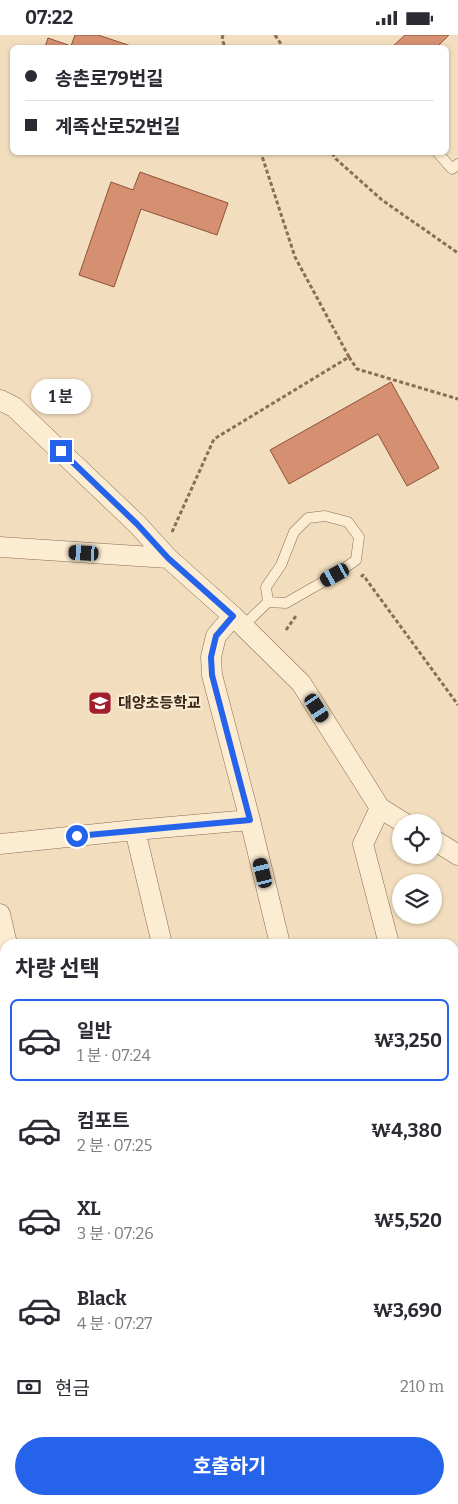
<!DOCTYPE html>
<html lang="ko">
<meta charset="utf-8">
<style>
:root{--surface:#fff;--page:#f7f7f7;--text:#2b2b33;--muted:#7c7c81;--line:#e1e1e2;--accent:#2563eb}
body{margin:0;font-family:Bitter,"Noto Sans KR",serif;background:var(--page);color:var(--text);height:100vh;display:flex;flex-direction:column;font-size:19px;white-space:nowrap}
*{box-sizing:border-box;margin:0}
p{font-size:16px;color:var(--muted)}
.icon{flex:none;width:28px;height:28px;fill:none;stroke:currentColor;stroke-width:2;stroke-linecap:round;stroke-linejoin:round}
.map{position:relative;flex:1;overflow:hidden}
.side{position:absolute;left:0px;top:904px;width:459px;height:566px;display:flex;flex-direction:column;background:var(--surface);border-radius:15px 15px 0 0;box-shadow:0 1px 4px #0004}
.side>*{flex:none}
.banner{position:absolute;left:10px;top:10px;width:439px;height:110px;border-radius:8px;box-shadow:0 1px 4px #0004;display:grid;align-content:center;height:110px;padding:0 15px;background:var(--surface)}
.buttons{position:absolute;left:392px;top:779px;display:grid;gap:10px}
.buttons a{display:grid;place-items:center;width:50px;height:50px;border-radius:50%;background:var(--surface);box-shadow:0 1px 4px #0004;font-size:25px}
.end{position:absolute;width:22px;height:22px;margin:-11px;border:6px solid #2563eb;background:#fff;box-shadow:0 0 0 2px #fff}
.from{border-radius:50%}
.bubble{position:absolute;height:35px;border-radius:18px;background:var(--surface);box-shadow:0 1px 4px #0004;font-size:16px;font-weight:700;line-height:35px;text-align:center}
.car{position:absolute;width:15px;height:30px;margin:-15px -8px;border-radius:6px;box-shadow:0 0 4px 1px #0007;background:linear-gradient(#222 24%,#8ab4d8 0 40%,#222 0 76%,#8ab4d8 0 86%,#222 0)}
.banner b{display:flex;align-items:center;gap:18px;height:48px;font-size:19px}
.banner b+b{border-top:1px solid var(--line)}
.banner i{width:12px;height:12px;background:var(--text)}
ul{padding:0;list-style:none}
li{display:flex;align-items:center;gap:15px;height:82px;margin:0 10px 8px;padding:0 5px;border:2px solid transparent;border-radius:8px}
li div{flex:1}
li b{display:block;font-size:19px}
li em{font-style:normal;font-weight:700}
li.selected{border-color:var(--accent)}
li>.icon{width:45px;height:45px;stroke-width:1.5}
h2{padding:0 15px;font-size:22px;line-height:60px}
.pay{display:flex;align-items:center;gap:12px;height:55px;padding:0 15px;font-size:19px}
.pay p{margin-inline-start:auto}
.button{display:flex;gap:10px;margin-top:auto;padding:10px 15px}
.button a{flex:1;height:58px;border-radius:30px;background:var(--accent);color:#fff;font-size:20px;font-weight:700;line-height:58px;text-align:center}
.status{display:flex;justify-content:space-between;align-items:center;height:35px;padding:0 25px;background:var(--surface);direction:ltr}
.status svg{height:14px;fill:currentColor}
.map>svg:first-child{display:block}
.building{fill:#d49071;stroke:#8e5239}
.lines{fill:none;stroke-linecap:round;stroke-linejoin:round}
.service-casing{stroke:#8c6d55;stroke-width:11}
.minor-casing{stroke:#8c6d55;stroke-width:21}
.secondary-casing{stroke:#6e4e39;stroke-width:29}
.path{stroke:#8c6d55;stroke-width:3;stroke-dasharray:4 2.5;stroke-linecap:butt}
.service{stroke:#fcecd2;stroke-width:10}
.minor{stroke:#fcecd2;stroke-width:20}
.secondary{stroke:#fcecd2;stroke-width:28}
.route{stroke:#2563eb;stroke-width:6}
.labels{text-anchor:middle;stroke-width:4.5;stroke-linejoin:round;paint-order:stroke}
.poi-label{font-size:15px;font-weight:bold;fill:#3a271b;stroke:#f9e9cf;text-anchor:start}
</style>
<div class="status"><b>07:22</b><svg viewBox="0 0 49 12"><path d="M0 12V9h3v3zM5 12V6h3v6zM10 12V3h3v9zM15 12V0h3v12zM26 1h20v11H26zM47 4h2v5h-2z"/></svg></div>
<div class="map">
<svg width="458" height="1469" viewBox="0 0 458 1469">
<rect width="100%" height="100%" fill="#f2debe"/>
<!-- building -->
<path class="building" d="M 75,0 L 98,0 L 134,12 L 45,12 L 48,3 L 71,11 Z
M 405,0 L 449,0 L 437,12 L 392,12 Z
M 140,137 L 228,168 L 217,200 L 141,174 L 114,252 L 79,240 L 111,147 L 133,155 Z
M 391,347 L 439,433 L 407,451 L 378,399 L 289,449 L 270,415 Z"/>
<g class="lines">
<!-- service casing -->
<g class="service-casing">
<path id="service" d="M 438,118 L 452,134 L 458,129
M 243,591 L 268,567 L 266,552 L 281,530 L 294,497 L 308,483 L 325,481 L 348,487 L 359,502 L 356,525 L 335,540 L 286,568 L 268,567"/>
</g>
<!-- minor casing -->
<g class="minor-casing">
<path id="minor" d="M 0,365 L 14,372 L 35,392 L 137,489 L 168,523
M 0,512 L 168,523 L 233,581 L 301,648 L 380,773 L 404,788
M 233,581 L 216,601 L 211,622 L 212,640 L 250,785 L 280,909
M 380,773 L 363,809 L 389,909
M 135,795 L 162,909
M 434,805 L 458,820
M 0,809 L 135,795 L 250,785
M 0,879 L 7,909
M 454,970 L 458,970
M 0,1034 L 5,1034
M 454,1100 L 458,1099
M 0,1168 L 5,1167
M 454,1271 L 458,1270
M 0,1390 L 5,1389
M 87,1465 L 88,1469
M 197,1465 L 198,1469
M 305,1465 L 306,1469
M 415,1465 L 416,1469"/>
</g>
<!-- secondary casing -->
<g class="secondary-casing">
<path id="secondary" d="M 454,1184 L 458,1183
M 0,1303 L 5,1302"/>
</g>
<!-- path -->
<path class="path" d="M 223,0 L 222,4 L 225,12
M 275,0 L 283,12
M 332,118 L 336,124 L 382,165 L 458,218
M 349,322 L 357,334 L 458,364
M 172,497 L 214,404 L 349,322 L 295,222 L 261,118
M 361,542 L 363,540 L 458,670
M 286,595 L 296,581"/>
<!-- service -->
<use href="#service" class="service"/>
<!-- minor -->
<use href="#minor" class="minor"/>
<!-- secondary -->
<use href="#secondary" class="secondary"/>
</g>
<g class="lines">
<!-- route -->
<path class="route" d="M 61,416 L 137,489 L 168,523 L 233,581 L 216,601 L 211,622 L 212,640 L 250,785 L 77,801"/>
</g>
<!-- icons -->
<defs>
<g id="school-square" transform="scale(1.25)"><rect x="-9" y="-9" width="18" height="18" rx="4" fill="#a11f2d" stroke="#f9e9cf"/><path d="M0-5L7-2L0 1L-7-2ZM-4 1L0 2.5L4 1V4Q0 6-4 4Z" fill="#fff"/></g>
</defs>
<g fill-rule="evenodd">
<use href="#school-square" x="100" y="668"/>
</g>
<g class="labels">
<!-- poi labels -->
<g class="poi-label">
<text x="118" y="673">대양초등학교</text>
</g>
</g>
</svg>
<div class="buttons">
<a><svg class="icon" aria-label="locate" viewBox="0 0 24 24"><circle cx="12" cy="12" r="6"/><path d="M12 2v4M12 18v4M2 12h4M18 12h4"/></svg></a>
<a><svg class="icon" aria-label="layers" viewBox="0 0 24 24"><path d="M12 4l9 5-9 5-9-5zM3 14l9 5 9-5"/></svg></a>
</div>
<i class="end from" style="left:77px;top:801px"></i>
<i class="end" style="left:61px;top:416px"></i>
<div class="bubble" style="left:31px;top:344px;width:60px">1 분</div>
<i class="car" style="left:84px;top:518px;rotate:273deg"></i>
<i class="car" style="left:335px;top:540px;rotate:241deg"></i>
<i class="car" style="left:317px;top:673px;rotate:147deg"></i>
<i class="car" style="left:263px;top:838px;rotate:346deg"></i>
<div class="banner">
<b><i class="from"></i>송촌로79번길</b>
<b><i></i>계족산로52번길</b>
</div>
<section class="side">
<h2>차량 선택</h2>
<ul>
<li class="selected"><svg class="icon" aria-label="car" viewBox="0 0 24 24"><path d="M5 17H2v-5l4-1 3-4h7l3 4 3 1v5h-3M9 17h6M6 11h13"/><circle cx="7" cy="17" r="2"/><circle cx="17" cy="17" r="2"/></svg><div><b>일반</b><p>1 분 · 07:24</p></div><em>₩3,250</em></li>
<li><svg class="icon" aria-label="car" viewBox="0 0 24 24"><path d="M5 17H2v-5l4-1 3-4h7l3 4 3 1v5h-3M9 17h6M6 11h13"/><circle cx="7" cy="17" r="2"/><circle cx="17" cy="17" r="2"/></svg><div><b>컴포트</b><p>2 분 · 07:25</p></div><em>₩4,380</em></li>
<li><svg class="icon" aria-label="car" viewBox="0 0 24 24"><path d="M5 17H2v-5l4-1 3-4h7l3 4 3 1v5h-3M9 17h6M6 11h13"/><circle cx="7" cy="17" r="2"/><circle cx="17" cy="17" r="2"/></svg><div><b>XL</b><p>3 분 · 07:26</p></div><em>₩5,520</em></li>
<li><svg class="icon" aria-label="car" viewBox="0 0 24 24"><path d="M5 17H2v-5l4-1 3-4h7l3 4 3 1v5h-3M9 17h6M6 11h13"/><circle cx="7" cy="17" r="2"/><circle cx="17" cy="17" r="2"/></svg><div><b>Black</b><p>4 분 · 07:27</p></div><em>₩3,690</em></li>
</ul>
<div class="pay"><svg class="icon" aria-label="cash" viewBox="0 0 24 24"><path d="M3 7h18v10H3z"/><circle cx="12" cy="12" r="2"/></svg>현금<p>210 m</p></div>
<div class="button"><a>호출하기</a></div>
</section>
</div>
